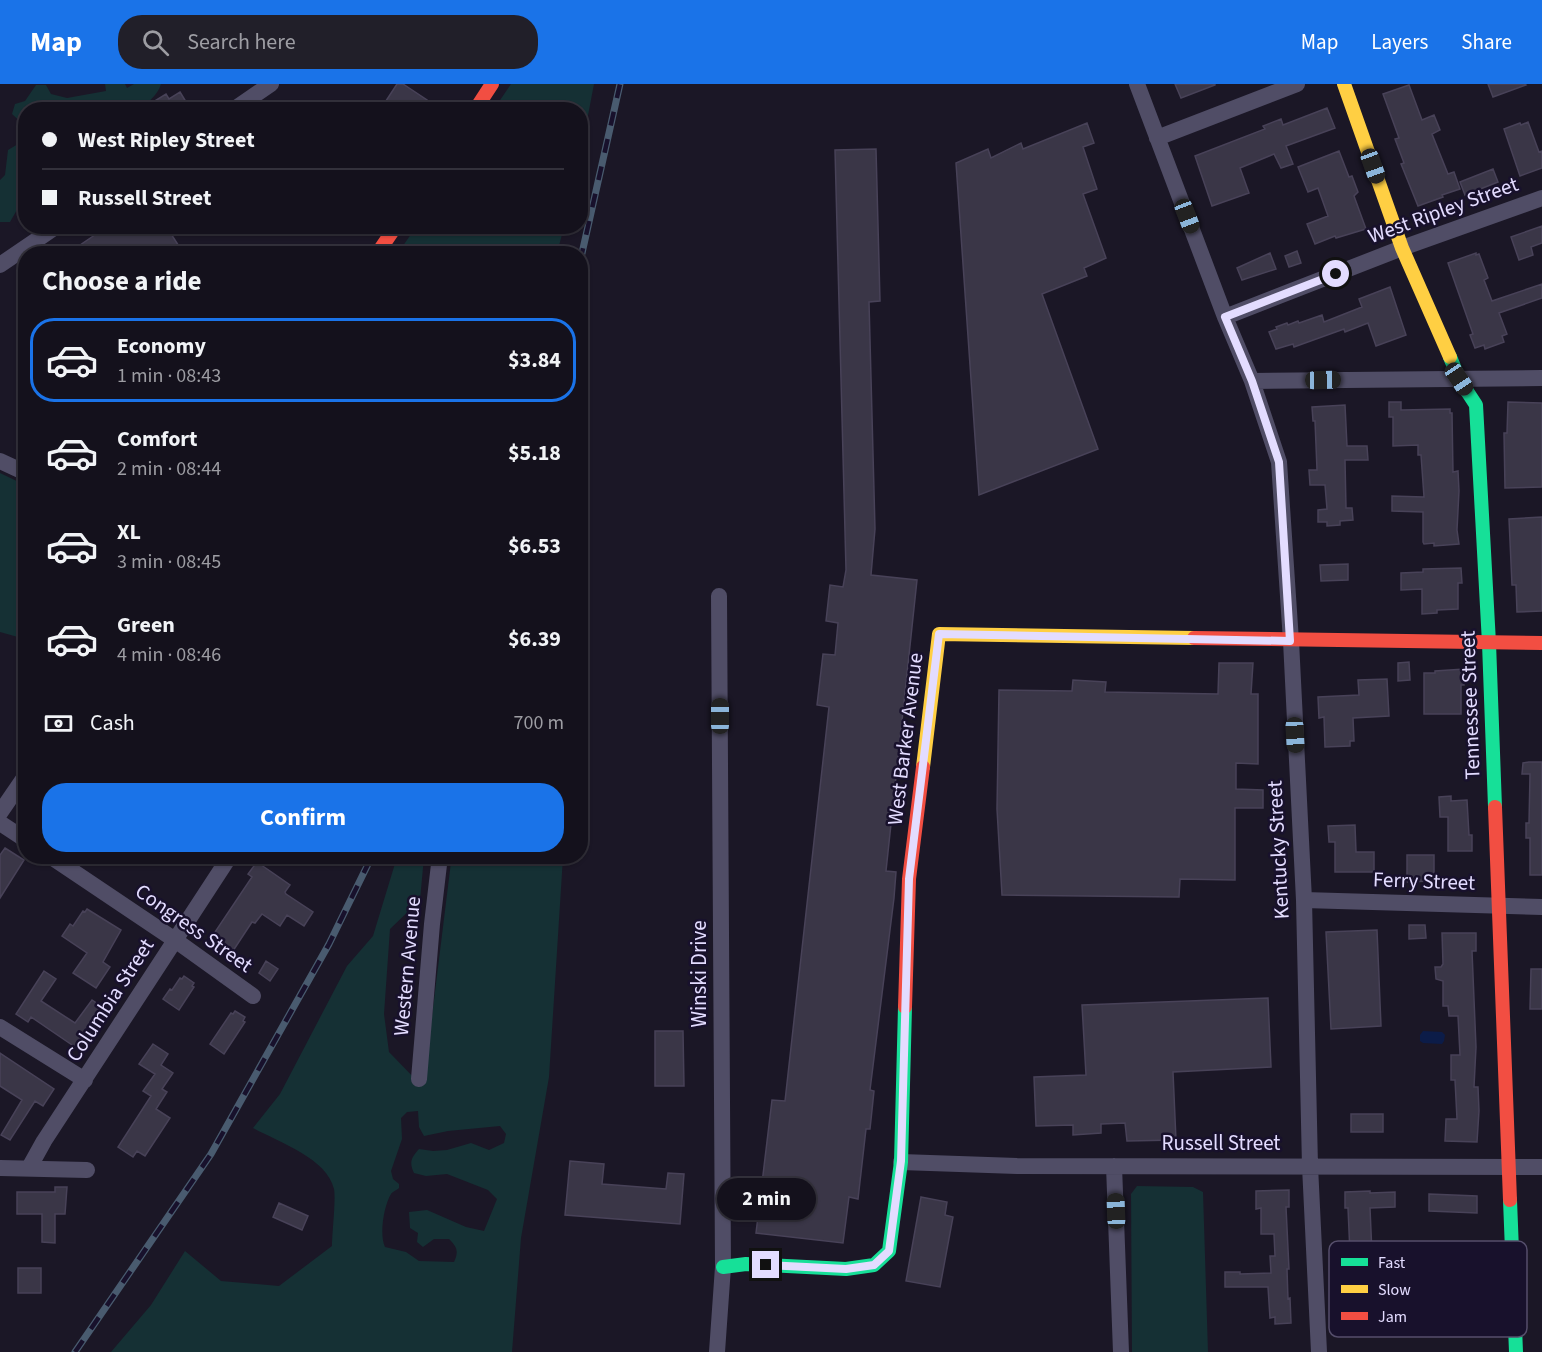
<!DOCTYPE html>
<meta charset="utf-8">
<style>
:root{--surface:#14111c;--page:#211f29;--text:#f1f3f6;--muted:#9d9da3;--line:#33313b;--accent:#1a73e8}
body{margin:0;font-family:"Source Sans 3",sans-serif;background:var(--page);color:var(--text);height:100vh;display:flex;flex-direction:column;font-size:22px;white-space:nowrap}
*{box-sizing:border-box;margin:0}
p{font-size:20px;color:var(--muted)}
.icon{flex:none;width:33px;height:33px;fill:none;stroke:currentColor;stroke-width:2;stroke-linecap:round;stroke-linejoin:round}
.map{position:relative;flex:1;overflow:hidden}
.details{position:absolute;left:18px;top:162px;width:570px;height:618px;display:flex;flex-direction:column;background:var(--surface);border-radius:24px;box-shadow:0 2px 4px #0004,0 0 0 2px var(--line)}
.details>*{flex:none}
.guide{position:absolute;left:18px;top:18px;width:570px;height:132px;border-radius:24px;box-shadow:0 2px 4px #0004,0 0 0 2px var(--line);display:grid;align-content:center;height:132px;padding:0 24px;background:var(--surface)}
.end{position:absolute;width:27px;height:27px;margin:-14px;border:8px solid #e3dcff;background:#111;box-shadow:0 0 0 3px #111}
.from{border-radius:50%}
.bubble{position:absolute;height:42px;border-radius:21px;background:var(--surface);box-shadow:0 2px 4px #0004,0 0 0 2px var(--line);font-size:20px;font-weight:700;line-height:42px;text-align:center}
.car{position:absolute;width:18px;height:36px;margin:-18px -9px;border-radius:8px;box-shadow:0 0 4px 2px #0007;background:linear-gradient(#222 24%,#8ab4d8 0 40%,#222 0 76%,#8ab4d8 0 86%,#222 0)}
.guide b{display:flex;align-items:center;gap:21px;height:57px;font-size:22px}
.guide b+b{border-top:2px solid var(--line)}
.guide i{width:15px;height:15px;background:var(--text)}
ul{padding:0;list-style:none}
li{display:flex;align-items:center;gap:18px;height:84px;margin:0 12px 9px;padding:0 12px;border:3px solid transparent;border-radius:24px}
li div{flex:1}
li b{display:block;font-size:22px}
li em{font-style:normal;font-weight:700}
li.current{border-color:var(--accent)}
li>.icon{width:54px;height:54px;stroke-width:1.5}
h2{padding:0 24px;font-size:27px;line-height:72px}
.pay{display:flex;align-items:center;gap:15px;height:66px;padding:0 24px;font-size:22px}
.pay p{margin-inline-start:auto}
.primary-button{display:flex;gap:12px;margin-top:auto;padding:12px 24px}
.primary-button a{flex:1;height:69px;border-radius:24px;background:var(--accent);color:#fff;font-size:24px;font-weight:700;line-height:69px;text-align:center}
header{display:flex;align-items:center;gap:36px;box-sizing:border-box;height:84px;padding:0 30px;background:var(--accent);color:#fff}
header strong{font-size:28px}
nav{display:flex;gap:33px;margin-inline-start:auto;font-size:21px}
.search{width:420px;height:54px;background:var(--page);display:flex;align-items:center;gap:15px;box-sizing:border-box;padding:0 21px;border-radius:24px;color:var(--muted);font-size:22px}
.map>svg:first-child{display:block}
.green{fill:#153034;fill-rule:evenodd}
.water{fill:#0c1c48}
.building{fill:#3a3647;stroke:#484258;stroke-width:1.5}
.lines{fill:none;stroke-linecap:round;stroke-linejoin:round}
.street{stroke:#504d66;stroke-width:16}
.fast{stroke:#16e098;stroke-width:14}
.slow{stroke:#ffcf43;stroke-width:14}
.jam{stroke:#f24e42;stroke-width:14}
.rail-casing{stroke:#495b6f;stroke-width:7}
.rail{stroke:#18112c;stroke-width:4.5;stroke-dasharray:14;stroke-linecap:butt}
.route{stroke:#e3dcff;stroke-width:8}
.labels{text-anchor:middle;stroke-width:5;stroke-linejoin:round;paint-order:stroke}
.street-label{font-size:21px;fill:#e3dcff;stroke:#18112c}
.key{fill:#18112c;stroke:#554e6b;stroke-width:1.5}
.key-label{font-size:16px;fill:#e3dcff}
</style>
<header>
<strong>Map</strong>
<div class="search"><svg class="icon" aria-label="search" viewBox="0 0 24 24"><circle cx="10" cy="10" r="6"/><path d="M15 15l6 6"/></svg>Search here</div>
<nav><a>Map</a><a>Layers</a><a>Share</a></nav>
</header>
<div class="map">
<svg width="1542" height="1268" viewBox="0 0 1542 1268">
<rect width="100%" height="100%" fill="#1b1726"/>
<!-- green -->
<path class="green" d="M 105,0 L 125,0 L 127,4 L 134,0 L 161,0 C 158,11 145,23 134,25 L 26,26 L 25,42 L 12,30 L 15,20 L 25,17 L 36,1 L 46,1 L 51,10 L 67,14 L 106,7 Z
M 511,0 L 594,0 L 581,68 L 580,26 L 494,25 Z
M 23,57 L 25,57 L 25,117 L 18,124 L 10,138 L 0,138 L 0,96 L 5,91 L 8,66 Z
M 416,143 L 416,142 L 564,143 L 557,169 L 398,169 Z
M 0,389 L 25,401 L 25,555 L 0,548 Z
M 397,773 L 424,773 L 420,816 L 390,845 L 384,930 L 389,968 L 420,1000 L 425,989 L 451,778 L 533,779 L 535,773 L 563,773 L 549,993 L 521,1154 L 512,1268 L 111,1268 L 151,1221 L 185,1167 L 221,1197 L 279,1202 L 332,1162 C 332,1149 336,1116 334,1105 C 327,1074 278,1058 253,1044 L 280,1010 L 347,882 L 373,852 ZM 418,1027 L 419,1043 L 424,1052 L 448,1047 L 500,1042 L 506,1050 L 504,1059 L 489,1066 L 471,1059 L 447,1066 L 433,1067 L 419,1065 C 411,1074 409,1078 414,1089 L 426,1092 L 447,1090 L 488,1106 L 497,1115 L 484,1147 L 466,1143 L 427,1126 L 409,1128 L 410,1144 L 418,1149 L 417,1158 L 423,1163 L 434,1155 L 449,1155 C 457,1163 459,1167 454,1178 L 419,1177 L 406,1168 L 385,1163 C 379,1151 384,1121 391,1110 C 392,1108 397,1106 399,1104 L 399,1100 L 393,1095 L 391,1087 L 402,1055 L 401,1034 L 407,1028 Z
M 1137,1102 L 1193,1103 L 1203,1108 L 1208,1268 L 1132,1268 L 1131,1110 Z"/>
<!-- water -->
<path class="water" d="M 1423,947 L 1442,948 L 1445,951 L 1444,957 L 1442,960 L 1423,959 L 1420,957 L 1420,951 Z"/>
<!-- building -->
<path class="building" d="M 397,0 L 403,0 L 427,16 L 421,26 L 380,26 Z
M 1175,0 L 1215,0 L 1215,1 L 1181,14 Z
M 1488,0 L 1525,0 L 1526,1 L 1493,13 Z
M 1409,1 L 1422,36 L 1434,31 L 1440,46 L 1432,50 L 1448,90 L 1454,88 L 1460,105 L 1442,111 L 1443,113 L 1418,122 L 1401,80 L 1404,79 L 1395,55 L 1399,54 L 1383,10 Z
M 180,8 L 191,26 L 153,26 L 156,24 L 153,18 L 166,10 L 169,15 Z
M 1327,24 L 1335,44 L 1286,62 L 1293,80 L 1281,84 L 1274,70 L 1240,84 L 1249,109 L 1212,122 L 1195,72 L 1265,45 L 1263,42 L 1281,35 L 1283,41 Z
M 1528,38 L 1539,68 L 1542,67 L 1542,84 L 1520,92 L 1504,45 L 1520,39 L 1521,41 Z
M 1087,39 L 1094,59 L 1083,63 L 1097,105 L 1083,110 L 1106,174 L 1084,184 L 1087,192 L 1042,210 L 1098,365 L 979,411 L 956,79 L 988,65 L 991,74 L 1021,59 L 1023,65 Z
M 876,65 L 880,217 L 869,218 L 875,445 L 871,491 L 917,496 L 886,787 L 896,788 L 894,814 L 870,1006 L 874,1007 L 870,1045 L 866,1045 L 858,1115 L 849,1113 L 843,1159 L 756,1149 L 772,1016 L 785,1017 L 829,623 L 817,621 L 823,570 L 835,571 L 838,539 L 826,537 L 830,501 L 843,503 L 846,486 L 835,66 Z
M 1339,67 L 1349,93 L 1352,92 L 1358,108 L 1354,112 L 1366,145 L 1336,154 L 1335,152 L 1315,160 L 1307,140 L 1328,132 L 1318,104 L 1308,108 L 1298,83 Z
M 1493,85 L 1498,98 L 1465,111 L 1460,98 Z
M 108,142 L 166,142 L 184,170 L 67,170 Z
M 1542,142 L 1542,159 L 1531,163 L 1533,171 L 1519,176 L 1511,153 Z
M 1297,167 L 1301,179 L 1289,183 L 1285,172 Z
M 1270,169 L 1276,185 L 1242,196 L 1237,184 Z
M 1476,169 L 1476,171 L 1479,170 L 1488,194 L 1484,196 L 1492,217 L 1542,200 L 1542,214 L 1499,229 L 1507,250 L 1502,252 L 1504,258 L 1485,265 L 1484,261 L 1475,264 L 1470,251 L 1473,250 L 1448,179 Z
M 1390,203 L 1406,251 L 1376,262 L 1368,239 L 1345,248 L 1344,245 L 1294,263 L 1293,260 L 1276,265 L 1269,248 L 1277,245 L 1276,243 L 1287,239 L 1288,241 L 1298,237 L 1299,239 L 1322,231 L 1324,238 L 1362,223 L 1359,215 Z
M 1389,318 L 1401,318 L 1401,326 L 1450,325 L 1450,329 L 1452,329 L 1453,388 L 1458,387 L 1459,407 L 1457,446 L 1459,460 L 1434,462 L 1434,459 L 1424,460 L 1423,458 L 1423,428 L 1392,427 L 1392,412 L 1424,413 L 1421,371 L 1418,371 L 1418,361 L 1393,362 L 1393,333 L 1389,333 Z
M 1508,318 L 1542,319 L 1542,403 L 1505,404 L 1504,349 L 1507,349 Z
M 1345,321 L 1347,362 L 1367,362 L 1368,376 L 1345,376 L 1346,424 L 1352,424 L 1353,436 L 1340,437 L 1340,441 L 1327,442 L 1327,438 L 1318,438 L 1318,426 L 1327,425 L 1325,401 L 1310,401 L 1309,386 L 1317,386 L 1315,337 L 1313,337 L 1312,323 Z
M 1542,433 L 1542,527 L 1517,528 L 1516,501 L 1512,501 L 1509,435 Z
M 1348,480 L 1348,496 L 1321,497 L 1320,481 Z
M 1461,484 L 1462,499 L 1458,499 L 1458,525 L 1437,526 L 1437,529 L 1422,530 L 1422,505 L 1401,506 L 1401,489 L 1423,488 L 1423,485 Z
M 1409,578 L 1410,596 L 1398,597 L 1398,579 Z
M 1219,579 L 1253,579 L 1251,610 L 1258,610 L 1258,680 L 1236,679 L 1236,705 L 1263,706 L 1263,724 L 1235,724 L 1235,796 L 1180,795 L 1179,813 L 1002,811 L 997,725 L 999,606 L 1072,607 L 1073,596 L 1106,598 L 1105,608 L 1218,610 Z
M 1464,585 L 1464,601 L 1461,601 L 1461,630 L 1424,630 L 1424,589 L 1435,589 L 1435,587 Z
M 1387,595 L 1389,632 L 1353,634 L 1354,657 L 1350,657 L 1350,662 L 1325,663 L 1324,633 L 1319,634 L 1318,613 L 1359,611 L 1358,596 Z
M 1529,678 L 1542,678 L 1542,791 L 1530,791 L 1530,754 L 1526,754 L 1526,739 L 1529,739 L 1530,690 L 1522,690 L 1523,679 Z
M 1451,712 L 1451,717 L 1467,716 L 1469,751 L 1472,751 L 1472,767 L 1448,767 L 1448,733 L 1440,733 L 1439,713 Z
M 1355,741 L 1356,768 L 1374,768 L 1374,788 L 1335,788 L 1335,758 L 1329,758 L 1328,742 Z
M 5,764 L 24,776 L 0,814 L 0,771 Z
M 1407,771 L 1434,771 L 1434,795 L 1430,795 L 1430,797 L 1407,798 Z
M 257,778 L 290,801 L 285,808 L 286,810 L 313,828 L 304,842 L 287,831 L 280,842 L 262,830 L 255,839 L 252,838 L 233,867 L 213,851 L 252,793 L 248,790 Z
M 87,825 L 121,846 L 103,878 L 110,883 L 96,904 L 73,889 L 87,869 L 62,852 L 70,840 L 73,842 L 83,827 L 85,828 Z
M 1409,841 L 1425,841 L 1426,854 L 1409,855 Z
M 1377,846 L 1381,942 L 1331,945 L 1326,848 Z
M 1442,849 L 1476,849 L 1476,867 L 1472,867 L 1476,963 L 1474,1003 L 1478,1003 L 1479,1027 L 1477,1058 L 1445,1057 L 1446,1035 L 1457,1035 L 1455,996 L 1451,996 L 1451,971 L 1460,971 L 1458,932 L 1449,932 L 1448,922 L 1443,922 L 1443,897 L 1436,895 L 1435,883 L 1441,883 L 1443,880 Z
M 266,877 L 278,885 L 270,897 L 259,889 Z
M 1531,885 L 1542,885 L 1542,925 L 1530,925 Z
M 44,887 L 56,895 L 41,917 L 75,939 L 92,916 L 105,925 L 78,965 L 31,933 L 28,938 L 16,930 Z
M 184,892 L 194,899 L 192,902 L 194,903 L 179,926 L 163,915 L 170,905 L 172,906 L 180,894 L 182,895 Z
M 1268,914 L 1271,983 L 1173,988 L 1176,1056 L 1127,1057 L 1125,1039 L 1101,1040 L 1101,1049 L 1073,1051 L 1073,1041 L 1036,1042 L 1034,993 L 1086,991 L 1082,921 Z
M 235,927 L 245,933 L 243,937 L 245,938 L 224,970 L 210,960 L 231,929 L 233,930 Z
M 655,947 L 683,947 L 684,1002 L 655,1002 Z
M 153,960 L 168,970 L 161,981 L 173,989 L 162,1005 L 167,1008 L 156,1025 L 170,1034 L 145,1072 L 137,1067 L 133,1073 L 118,1063 L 151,1012 L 143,1007 L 155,990 L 139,980 Z
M 0,969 L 54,1005 L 43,1022 L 35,1017 L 10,1056 L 1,1051 L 22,1016 L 0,1002 Z
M 1351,1030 L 1383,1030 L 1383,1048 L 1351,1048 Z
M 570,1077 L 604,1080 L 602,1100 L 666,1105 L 668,1089 L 684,1090 L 680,1140 L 565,1131 Z
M 55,1103 L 67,1103 L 65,1130 L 55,1130 L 55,1159 L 42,1158 L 42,1130 L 17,1130 L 17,1108 L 55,1108 Z
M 1289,1106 L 1289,1123 L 1286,1123 L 1289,1185 L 1287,1185 L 1288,1215 L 1290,1214 L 1291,1239 L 1275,1240 L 1275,1233 L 1270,1234 L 1268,1203 L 1225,1203 L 1225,1188 L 1240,1188 L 1240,1190 L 1271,1189 L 1270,1172 L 1275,1172 L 1274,1150 L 1261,1150 L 1261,1124 L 1256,1125 L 1256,1107 Z
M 1370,1107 L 1370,1109 L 1395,1108 L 1395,1123 L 1370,1124 L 1372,1170 L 1377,1170 L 1381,1207 L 1348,1208 L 1348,1192 L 1351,1192 L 1348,1124 L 1345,1124 L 1345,1108 Z
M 1429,1110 L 1477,1112 L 1477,1129 L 1429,1127 Z
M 921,1113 L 947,1118 L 945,1131 L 953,1133 L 940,1203 L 906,1197 Z
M 279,1119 L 308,1132 L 302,1146 L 273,1133 Z
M 18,1184 L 41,1184 L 41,1209 L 18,1209 Z"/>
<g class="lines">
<!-- street -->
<path class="street" d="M 1137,0 L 1225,233 L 1252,297 L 1279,378 L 1291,557 L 1304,816 L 1310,1082 L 1319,1268
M 233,26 L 271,0
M 1157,54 L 1297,0
M 0,181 L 57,142
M 1225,233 L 1402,164 L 1542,114
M 1252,297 L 1542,294
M 0,377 L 26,389
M 0,729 L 26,691
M 0,739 L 26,756
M 50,772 L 175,856 L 253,912
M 1304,816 L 1542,823
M 0,943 L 85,996
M 419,995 L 432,840 L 440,772
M 901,1078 L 1017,1082 L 1542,1083
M 1114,1082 L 1121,1268
M 0,1084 L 87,1086
M 29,1084 L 44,1057 L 230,772
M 717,1268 L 723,1183 L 719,512"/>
<!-- fast -->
<path class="fast" d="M 1450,273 L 1459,295 L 1476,321 L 1489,559 L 1495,723
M 1510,1116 L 1516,1268
M 723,1183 L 746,1180 L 846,1185 L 874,1181 L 889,1167 L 901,1078 L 905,923"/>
<!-- slow -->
<path class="slow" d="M 1344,0 L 1402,164 L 1450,273
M 923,683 L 939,550 L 1194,554"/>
<!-- jam -->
<path class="jam" d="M 475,26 L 492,0
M 377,170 L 396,142
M 1194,554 L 1542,559
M 1495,723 L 1510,1116
M 905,923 L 909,795 L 923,683"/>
<!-- rail casing -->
<g class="rail-casing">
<path id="rail" d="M 580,178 L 620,0
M 75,1268 L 211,1070 L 329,860 L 372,772"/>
</g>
<!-- rail -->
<use href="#rail" class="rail"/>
</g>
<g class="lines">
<!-- route -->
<path class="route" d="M 766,1181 L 846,1185 L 874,1181 L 889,1167 L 901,1077 L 909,795 L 939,550 L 1290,557 L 1279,378 L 1252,297 L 1225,233 L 1336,190"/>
</g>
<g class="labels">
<!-- street labels -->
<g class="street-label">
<text transform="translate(1443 126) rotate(-20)" y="7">West Ripley Street</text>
<text transform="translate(1470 621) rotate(-92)" y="7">Tennessee Street</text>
<text transform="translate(905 655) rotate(-83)" y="7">West Barker Avenue</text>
<text transform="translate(1278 766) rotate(-93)" y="7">Kentucky Street</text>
<text transform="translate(1424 797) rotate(2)" y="7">Ferry Street</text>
<text transform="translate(194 844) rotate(35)" y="7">Congress Street</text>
<text transform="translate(407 882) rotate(-85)" y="7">Western Avenue</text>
<text transform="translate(699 890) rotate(-90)" y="7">Winski Drive</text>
<text transform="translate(110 916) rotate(-57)" y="7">Columbia Street</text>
<text x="1221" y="1066">Russell Street</text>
</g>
</g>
<!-- legend -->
<rect x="1329" y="1157" width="198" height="96" rx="9" class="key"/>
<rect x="1341" y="1174" width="27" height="8" fill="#16e098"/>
<rect x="1341" y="1201" width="27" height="8" fill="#ffcf43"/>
<rect x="1341" y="1228" width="27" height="8" fill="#f24e42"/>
<g class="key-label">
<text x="1378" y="1184">Fast</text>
<text x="1378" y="1211">Slow</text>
<text x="1378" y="1238">Jam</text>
</g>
</svg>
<i class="end from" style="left:1336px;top:190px"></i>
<i class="end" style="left:766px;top:1181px"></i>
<div class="bubble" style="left:717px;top:1094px;width:99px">2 min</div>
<i class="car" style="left:1373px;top:82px;rotate:160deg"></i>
<i class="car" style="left:1187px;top:132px;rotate:159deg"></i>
<i class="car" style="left:1459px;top:295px;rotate:146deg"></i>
<i class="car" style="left:1323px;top:296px;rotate:89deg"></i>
<i class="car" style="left:720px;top:632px;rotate:0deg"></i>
<i class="car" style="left:1295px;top:651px;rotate:177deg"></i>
<i class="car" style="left:1116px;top:1127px;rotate:358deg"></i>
<div class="guide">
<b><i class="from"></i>West Ripley Street</b>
<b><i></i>Russell Street</b>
</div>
<section class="details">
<h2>Choose a ride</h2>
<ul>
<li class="current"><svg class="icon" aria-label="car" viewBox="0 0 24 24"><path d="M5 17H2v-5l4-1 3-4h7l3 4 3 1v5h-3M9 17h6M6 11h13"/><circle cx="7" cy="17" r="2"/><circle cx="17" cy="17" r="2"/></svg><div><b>Economy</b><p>1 min · 08:43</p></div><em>$3.84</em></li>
<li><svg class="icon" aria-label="car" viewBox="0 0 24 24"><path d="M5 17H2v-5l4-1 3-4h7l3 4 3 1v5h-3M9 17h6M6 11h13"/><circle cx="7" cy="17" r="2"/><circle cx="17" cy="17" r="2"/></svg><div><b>Comfort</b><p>2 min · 08:44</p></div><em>$5.18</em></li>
<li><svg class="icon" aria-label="car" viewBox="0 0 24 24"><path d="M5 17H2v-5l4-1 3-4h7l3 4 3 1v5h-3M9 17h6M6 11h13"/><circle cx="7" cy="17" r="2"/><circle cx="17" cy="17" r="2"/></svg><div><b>XL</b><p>3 min · 08:45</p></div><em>$6.53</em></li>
<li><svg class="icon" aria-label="car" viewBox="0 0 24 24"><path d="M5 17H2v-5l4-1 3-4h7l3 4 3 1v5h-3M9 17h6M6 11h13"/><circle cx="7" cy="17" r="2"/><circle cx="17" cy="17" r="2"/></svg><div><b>Green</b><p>4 min · 08:46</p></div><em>$6.39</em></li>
</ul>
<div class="pay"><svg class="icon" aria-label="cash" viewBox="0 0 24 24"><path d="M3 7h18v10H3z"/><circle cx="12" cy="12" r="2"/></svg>Cash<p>700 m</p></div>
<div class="primary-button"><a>Confirm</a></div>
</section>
</div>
